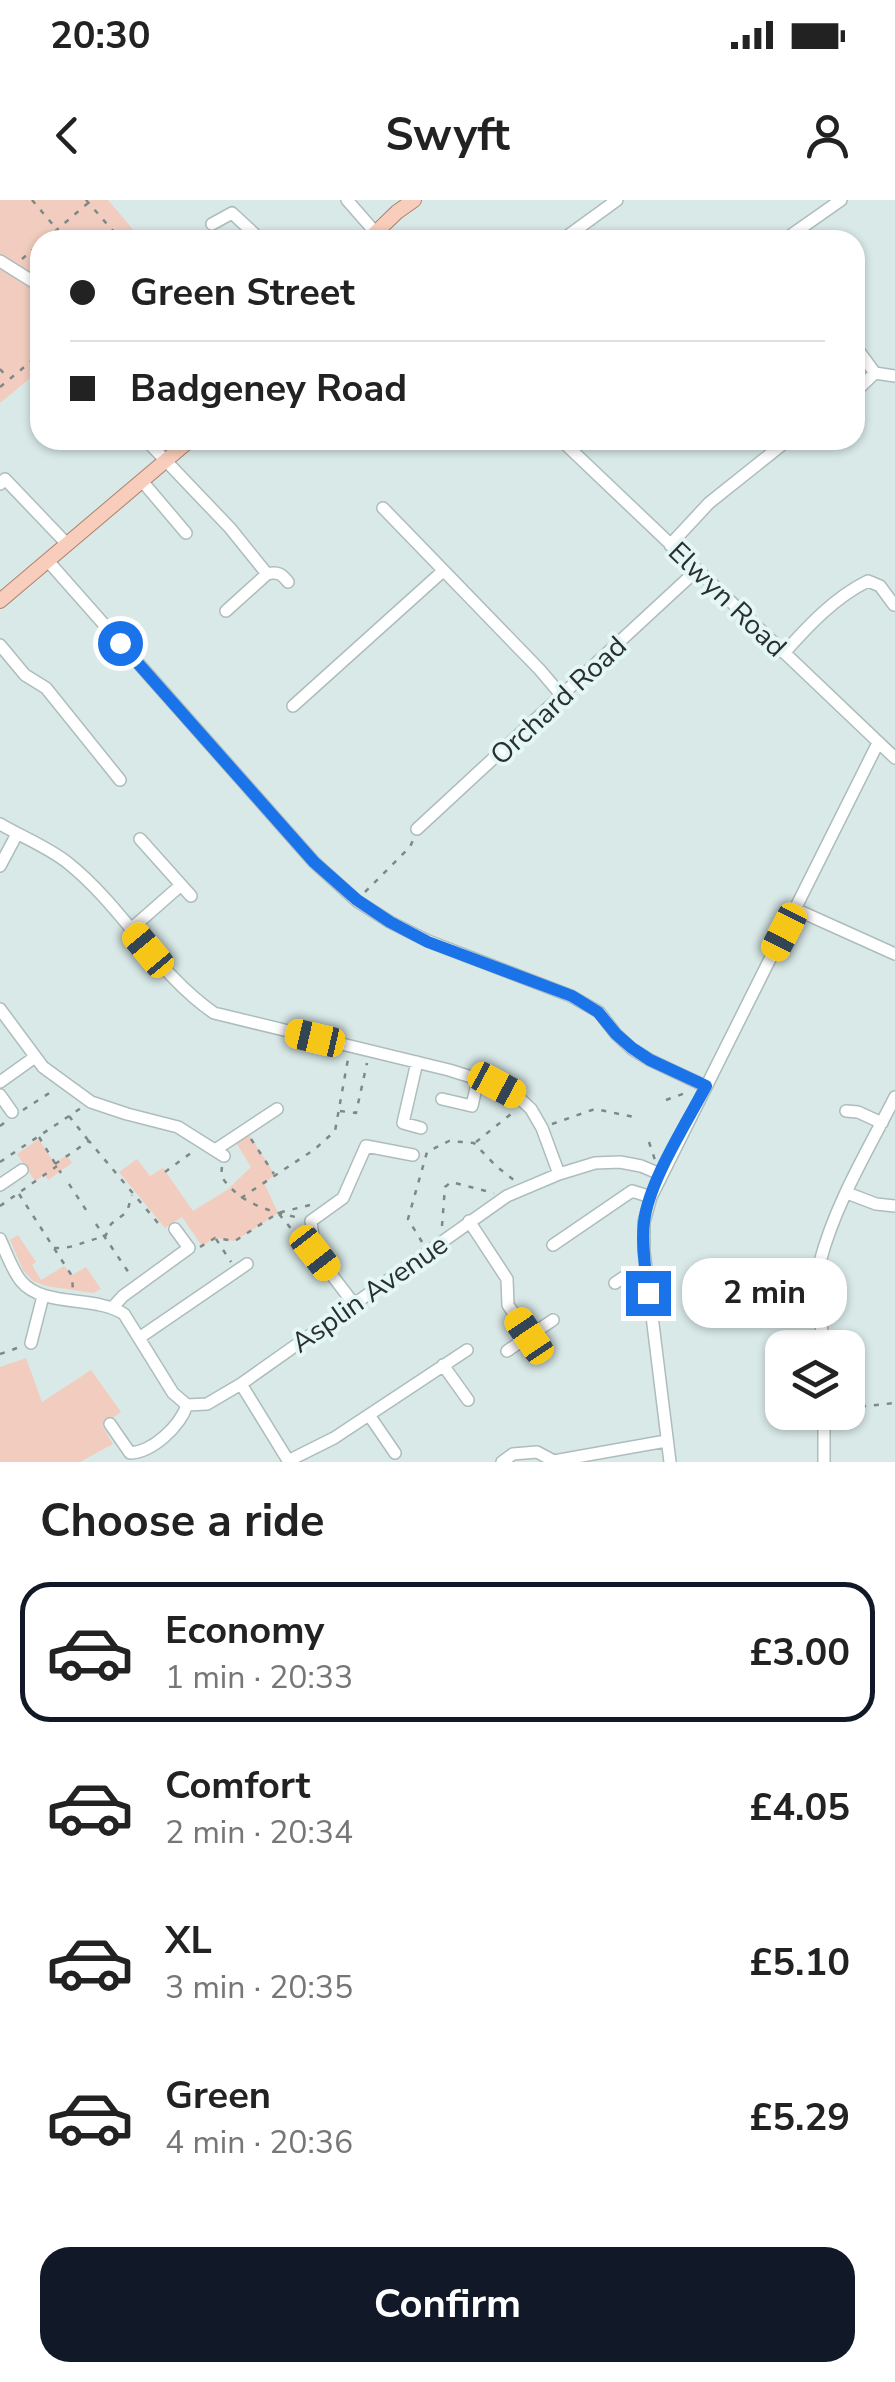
<!DOCTYPE html>
<meta charset="utf-8">
<style>
:root{--surface:#fff;--page:#f2f2f2;--text:#222;--muted:#767676;--line:#e0e0e0;--accent:#111827}
body{margin:0;font-family:"Nunito Sans",sans-serif;background:var(--page);color:var(--text);height:100vh;display:flex;flex-direction:column;font-size:38px;white-space:nowrap}
*{box-sizing:border-box;margin:0}
p{font-size:32px;color:var(--muted)}
.icon{flex:none;width:55px;height:55px;fill:none;stroke:currentColor;stroke-width:2;stroke-linecap:round;stroke-linejoin:round}
.map{position:relative;height:1262px;overflow:hidden}
.drawer{display:flex;flex-direction:column;background:var(--surface);flex:1}
.drawer>*{flex:none}
.hud{position:absolute;left:30px;top:30px;width:835px;height:220px;border-radius:30px;box-shadow:0 2px 8px #0004;display:grid;align-content:center;height:220px;padding:0 40px;background:var(--surface)}
.tools{position:absolute;left:765px;top:1130px;display:grid;gap:20px}
.tools a{display:grid;place-items:center;width:100px;height:100px;border-radius:20px;background:var(--surface);box-shadow:0 2px 8px #0004;font-size:50px}
.end{position:absolute;width:45px;height:45px;margin:-22px;border:12px solid #1a73e8;background:#fff;box-shadow:0 0 0 5px #fff}
.from{border-radius:50%}
.bubble{position:absolute;height:70px;border-radius:30px;background:var(--surface);box-shadow:0 2px 8px #0004;font-size:32px;font-weight:700;line-height:70px;text-align:center}
.car{position:absolute;width:30px;height:60px;margin:-30px -15px;border-radius:12px;box-shadow:0 0 8px 2px #0007;background:linear-gradient(#f5c518 24%,#345 0 40%,#f5c518 0 76%,#345 0 86%,#f5c518 0)}
.hud b{display:flex;align-items:center;gap:35px;height:95px;font-size:38px}
.hud b+b{border-top:2px solid var(--line)}
.hud i{width:25px;height:25px;background:var(--text)}
ul{padding:0;list-style:none}
li{display:flex;align-items:center;gap:30px;height:140px;margin:0 20px 15px;padding:0 20px;border:5px solid transparent;border-radius:30px}
li div{flex:1}
li b{display:block;font-size:38px}
li em{font-style:normal;font-weight:700}
li.current{border-color:var(--accent)}
li>.icon{width:90px;height:90px;stroke-width:1.5}
h2{padding:0 40px;font-size:45px;line-height:120px}
.action{display:flex;gap:20px;margin-top:auto;padding:20px 40px}
.action a{flex:1;height:115px;border-radius:30px;background:var(--accent);color:#fff;font-size:40px;font-weight:700;line-height:115px;text-align:center}
.status{display:flex;justify-content:space-between;align-items:center;height:70px;padding:0 50px;background:var(--surface);direction:ltr}
.status svg{height:28px;fill:currentColor}
header{display:flex;justify-content:space-between;align-items:center;height:130px;padding:0 40px;background:var(--surface);font-size:45px;font-weight:700}
.map>svg:first-child{display:block}
.green{fill:#f2cdbf}
.lines{fill:none;stroke-linecap:round;stroke-linejoin:round}
.minor-casing{stroke:#adbdbc;stroke-width:14}
.major-casing{stroke:#ad806d;stroke-width:16}
.path{stroke:#7d8887;stroke-width:2.5;stroke-dasharray:5 8;stroke-linecap:butt}
.minor{stroke:#fff;stroke-width:11}
.major{stroke:#f8cdbb;stroke-width:14}
.route{stroke:#1a73e8;stroke-width:12}
.labels{text-anchor:middle;stroke-width:8;stroke-linejoin:round;paint-order:stroke}
.street-label{font-size:28px;fill:#29302f;stroke:#e5f7f5}
</style>
<div class="status"><b>20:30</b><svg viewBox="0 0 49 12"><path d="M0 12V9h3v3zM5 12V6h3v6zM10 12V3h3v9zM15 12V0h3v12zM26 1h20v11H26zM47 4h2v5h-2z"/></svg></div>
<header><svg class="icon" aria-label="back" viewBox="0 0 24 24"><path d="M15 5l-7 7 7 7"/></svg>Swyft<svg class="icon" aria-label="person" viewBox="0 0 24 24"><circle cx="12" cy="8" r="4"/><path d="M4 21q1-7 8-7t8 7"/></svg></header>
<div class="map">
<svg width="895" height="1262" viewBox="0 0 895 1262">
<rect width="100%" height="100%" fill="#d8e9e8"/>
<!-- green -->
<path class="green" d="M 0,0 L 108,0 L 142,40 L 40,40 L 40,170 L 0,203 Z
M 248,933 L 275,975 L 264,983 L 278,1013 L 235,1041 L 215,1038 L 202,1046 L 182,1017 L 165,1028 L 119,972 L 137,959 L 150,976 L 163,968 L 193,1011 L 227,990 L 251,967 L 235,941 Z
M 39,939 L 54,963 L 67,955 L 72,963 L 48,980 L 45,975 L 35,981 L 17,954 Z
M 18,1035 L 36,1062 L 32,1065 L 41,1080 L 64,1066 L 72,1075 L 86,1067 L 101,1089 L 93,1093 L 46,1086 L 33,1081 L 23,1070 L 10,1040 Z
M 26,1158 L 42,1202 L 91,1170 L 121,1212 L 102,1225 L 113,1244 L 80,1262 L 0,1262 L 0,1167 Z"/>
<g class="lines">
<!-- minor casing -->
<g class="minor-casing">
<path id="minor" d="M 347,0 L 375,32
M 212,24 L 232,13 L 261,40
M 562,40 L 617,0
M 784,40 L 841,0
M 0,61 L 40,86
M 855,146 L 875,173 L 855,192
M 875,173 L 895,176
M 146,240 L 230,328 L 267,374
M 561,240 L 895,558
M 142,281 L 186,333
M 0,284 L 5,279 L 67,344
M 383,308 L 540,470 L 562,496
M 670,345 L 709,303 L 788,240
M 48,361 L 314,662 L 357,701 L 390,722 L 428,741 L 571,796 L 599,812 L 616,834 L 632,849 L 650,860 L 705,886
M 226,411 L 267,374 C 277,371 282,374 288,382
M 0,445 L 25,475 L 46,488 L 120,580
M 784,453 C 808,426 835,397 868,381 L 880,386 L 894,405
M 293,506 L 443,371
M 0,624 C 22,637 48,647 68,663 C 123,707 156,773 214,813 L 449,870 L 497,885 L 515,894 L 531,909 L 542,928 L 559,974
M 417,629 L 697,370
M 140,639 L 191,696
M 0,666 L 17,634
M 795,709 L 895,754
M 131,729 L 181,685
M 0,809 L 43,867 L 91,902 L 127,914 L 178,927 L 224,956
M 417,862 L 403,923 L 421,928
M 0,882 L 35,857
M 0,895 L 12,912
M 442,899 L 472,906 L 478,879
M 846,911 L 858,912 L 882,923
M 215,950 L 277,909
M 0,985 L 22,970
M 847,993 L 876,1004 L 895,1006
M 469,1021 L 507,1079 L 508,1105 L 529,1136
M 0,1039 C 6,1052 12,1070 21,1081 C 43,1108 95,1095 124,1114 L 173,1193 L 187,1205
M 553,1045 L 632,991 L 651,997
M 615,1083 L 624,1077 L 646,1072
M 354,1104 L 315,1053 L 311,1021 L 343,998 L 366,946 L 413,955
M 113,1107 L 123,1096 L 189,1048 L 175,1029
M 139,1138 L 247,1064
M 31,1143 L 43,1096
M 822,1148 L 820,1062 C 835,1004 868,950 895,897
M 507,1151 L 553,1120
M 443,1165 L 468,1200
M 241,1184 L 289,1262
M 824,1212 L 824,1262
M 369,1215 L 395,1253
M 110,1224 L 130,1253 C 153,1252 180,1226 187,1205 L 207,1204 L 241,1184 L 507,996 L 559,974 L 595,963 L 620,962 L 641,966 L 660,974
M 288,1261 L 334,1238 L 467,1150
M 502,1262 L 513,1254 L 537,1252 L 554,1261 L 666,1241
M 670,1262 L 644,1051 L 644,1022 L 651,997 L 878,543"/>
</g>
<!-- major casing -->
<g class="major-casing">
<path id="major" d="M 368,40 L 397,12 L 414,0
M 0,401 L 190,240"/>
</g>
<!-- path -->
<path class="path" d="M 32,0 L 66,40
M 86,0 L 121,40
M 45,40 L 88,3
M 22,59 L 40,44
M 0,169 L 8,178
M 0,187 L 40,154
M 365,692 L 410,647 L 413,640
M 666,900 L 688,892
M 23,910 L 54,890
M 340,911 L 356,913 L 367,863
M 69,916 L 88,940
M 552,924 L 595,909 L 639,918
M 0,926 L 8,920
M 39,937 L 61,973
M 251,939 L 274,974
M 476,942 L 516,910
M 649,942 L 655,960
M 0,962 L 81,908
M 55,964 L 89,941 L 163,1029
M 222,967 L 221,976 C 240,1004 268,1011 300,1018
M 165,972 L 195,950
M 69,984 L 88,1013
M 19,994 L 72,1076 L 73,1091
M 241,998 L 315,949 L 335,931 L 348,859
M 0,1006 L 57,966
M 279,1014 L 303,1043
M 96,1024 L 131,1076
M 442,1026 L 445,987 L 451,982 L 494,993
M 216,1039 L 231,1062
M 422,1042 L 408,1019 L 427,952 L 449,941 L 474,943 L 496,966 L 515,981
M 200,1047 L 215,1038 L 235,1041 L 278,1013 L 314,1004
M 54,1048 C 76,1049 84,1040 105,1037 L 111,1024 L 127,1012 L 132,995
M 0,1154 L 20,1147
M 848,1208 L 895,1203"/>
<!-- minor -->
<use href="#minor" class="minor"/>
<!-- major -->
<use href="#major" class="major"/>
</g>
<g class="lines">
<!-- route -->
<path class="route" d="M 120,443 L 314,662 L 357,700 L 390,722 L 428,742 L 572,796 L 598,812 L 616,834 L 632,848 L 650,860 L 706,886 C 686,924 649,981 644,1022 C 641,1045 646,1070 648,1093"/>
</g>
<g class="labels">
<!-- street labels -->
<g class="street-label">
<text transform="translate(728 399) rotate(44)" y="10">Elwyn Road</text>
<text transform="translate(558 500) rotate(-43)" y="10">Orchard Road</text>
<text transform="translate(369 1093) rotate(-35)" y="10">Asplin Avenue</text>
</g>
</g>
</svg>
<div class="tools">
<a><svg class="icon" aria-label="layers" viewBox="0 0 24 24"><path d="M12 4l9 5-9 5-9-5zM3 14l9 5 9-5"/></svg></a>
</div>
<i class="end from" style="left:120px;top:443px"></i>
<i class="end" style="left:648px;top:1093px"></i>
<div class="bubble" style="left:682px;top:1058px;width:165px">2 min</div>
<i class="car" style="left:784px;top:732px;rotate:207deg"></i>
<i class="car" style="left:148px;top:750px;rotate:320deg"></i>
<i class="car" style="left:315px;top:838px;rotate:283deg"></i>
<i class="car" style="left:497px;top:885px;rotate:118deg"></i>
<i class="car" style="left:315px;top:1053px;rotate:142deg"></i>
<i class="car" style="left:529px;top:1136px;rotate:326deg"></i>
<div class="hud">
<b><i class="from"></i>Green Street</b>
<b><i></i>Badgeney Road</b>
</div>
</div>
<section class="drawer">
<h2>Choose a ride</h2>
<ul>
<li class="current"><svg class="icon" aria-label="car" viewBox="0 0 24 24"><path d="M5 17H2v-5l4-1 3-4h7l3 4 3 1v5h-3M9 17h6M6 11h13"/><circle cx="7" cy="17" r="2"/><circle cx="17" cy="17" r="2"/></svg><div><b>Economy</b><p>1 min · 20:33</p></div><em>£3.00</em></li>
<li><svg class="icon" aria-label="car" viewBox="0 0 24 24"><path d="M5 17H2v-5l4-1 3-4h7l3 4 3 1v5h-3M9 17h6M6 11h13"/><circle cx="7" cy="17" r="2"/><circle cx="17" cy="17" r="2"/></svg><div><b>Comfort</b><p>2 min · 20:34</p></div><em>£4.05</em></li>
<li><svg class="icon" aria-label="car" viewBox="0 0 24 24"><path d="M5 17H2v-5l4-1 3-4h7l3 4 3 1v5h-3M9 17h6M6 11h13"/><circle cx="7" cy="17" r="2"/><circle cx="17" cy="17" r="2"/></svg><div><b>XL</b><p>3 min · 20:35</p></div><em>£5.10</em></li>
<li><svg class="icon" aria-label="car" viewBox="0 0 24 24"><path d="M5 17H2v-5l4-1 3-4h7l3 4 3 1v5h-3M9 17h6M6 11h13"/><circle cx="7" cy="17" r="2"/><circle cx="17" cy="17" r="2"/></svg><div><b>Green</b><p>4 min · 20:36</p></div><em>£5.29</em></li>
</ul>
<div class="action"><a>Confirm</a></div>
</section>
